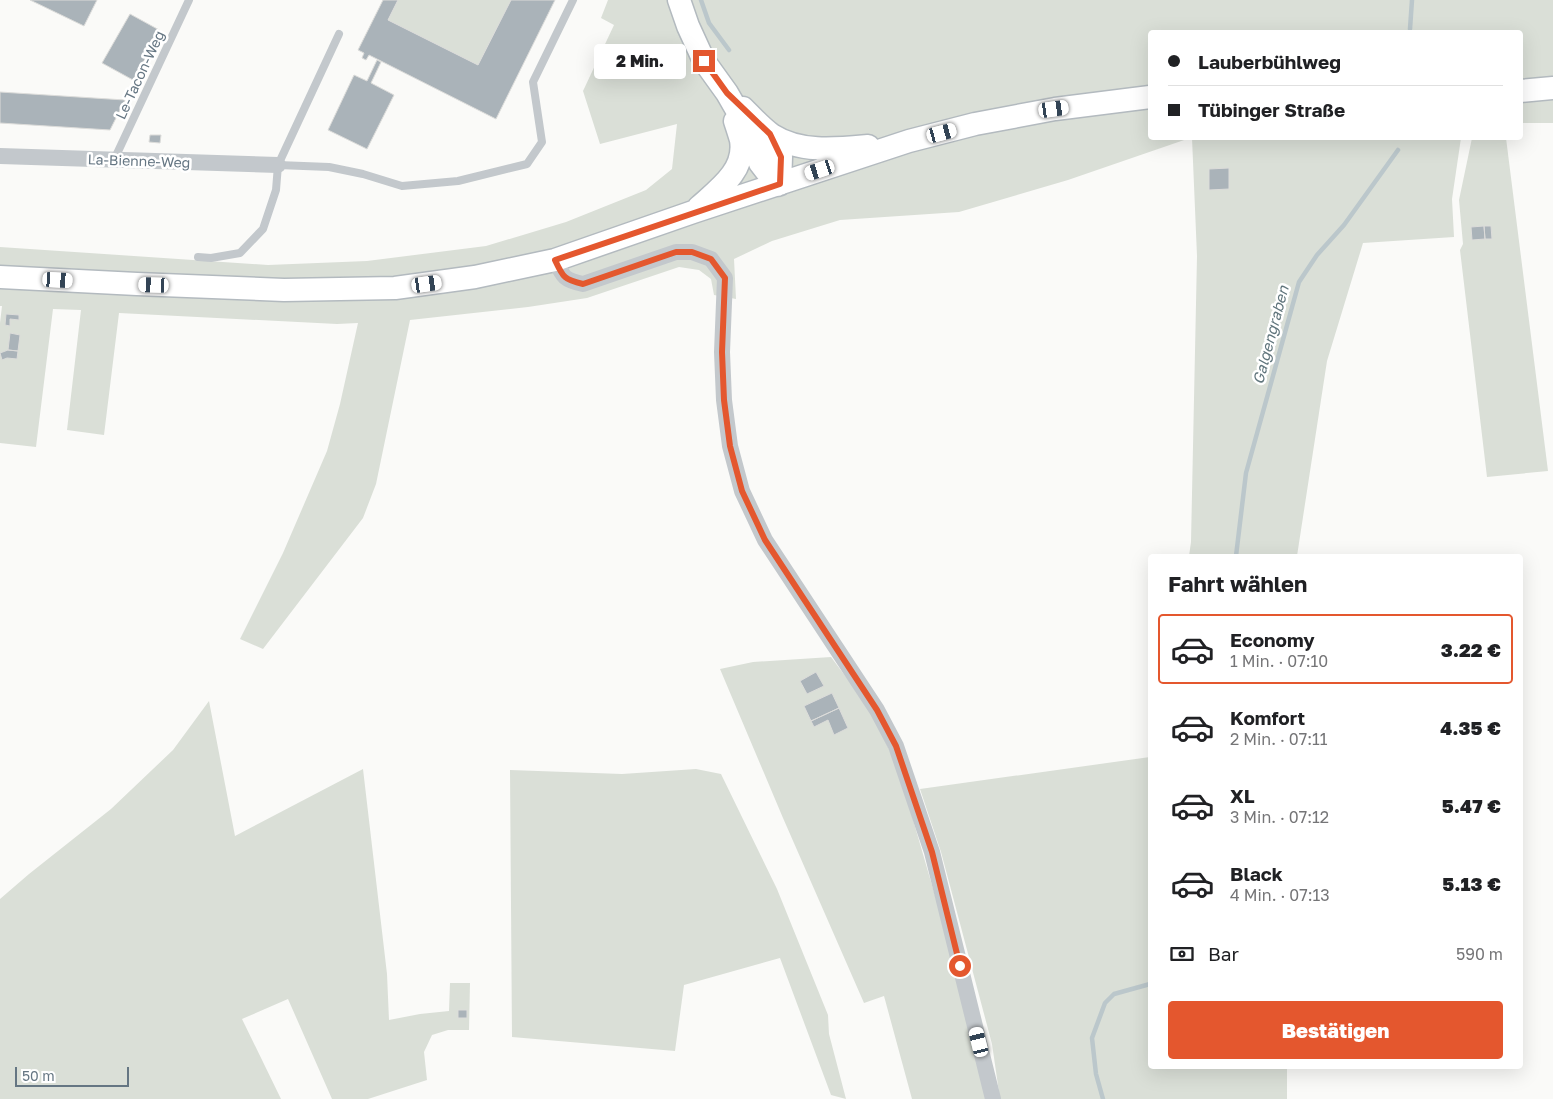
<!DOCTYPE html>
<html lang="de">
<meta charset="utf-8">
<style>
:root{--surface:#fff;--page:#f6f6f6;--text:#202124;--muted:#757577;--line:#e0e0e0;--accent:#e4572e}
body{margin:0;font-family:"Golos Text",sans-serif;background:var(--page);color:var(--text);height:100vh;display:flex;flex-direction:column;font-size:19px;white-space:nowrap}
*{box-sizing:border-box;margin:0}
p{font-size:16px;color:var(--muted)}
.icon{flex:none;width:28px;height:28px;fill:none;stroke:currentColor;stroke-width:2;stroke-linecap:round;stroke-linejoin:round}
.map{position:relative;flex:1;overflow:hidden}
.side{position:absolute;left:1148px;top:554px;width:375px;height:515px;display:flex;flex-direction:column;background:var(--surface);border-radius:5px;box-shadow:0 5px 20px #0002}
.side>*{flex:none}
.hud{position:absolute;left:1148px;top:30px;width:375px;height:110px;border-radius:5px;box-shadow:0 5px 20px #0002;display:grid;align-content:center;height:110px;padding:0 20px;background:var(--surface)}
.scale{position:absolute;left:15px;bottom:12px;width:114px;box-sizing:border-box;padding-left:5px;border:2px solid #657683;border-top:0;font-size:14px;line-height:18px;white-space:nowrap;color:#657683;-webkit-text-stroke:4px #fff;paint-order:stroke}
.end{position:absolute;width:22px;height:22px;margin:-11px;border:6px solid #e4572e;background:#fff;box-shadow:0 0 0 2px #fff}
.from{border-radius:50%}
.bubble{position:absolute;height:35px;border-radius:5px;background:var(--surface);box-shadow:0 5px 20px #0002;font-size:16px;font-weight:800;line-height:35px;text-align:center}
.car{position:absolute;width:15px;height:30px;margin:-15px -8px;border-radius:6px;box-shadow:0 0 4px 1px #0007;background:linear-gradient(#fff 24%,#345 0 40%,#fff 0 76%,#345 0 86%,#fff 0)}
.hud b{display:flex;align-items:center;gap:18px;height:48px;font-size:19px}
.hud b+b{border-top:1px solid var(--line)}
.hud i{width:12px;height:12px;background:var(--text)}
ul{padding:0;list-style:none}
li{display:flex;align-items:center;gap:15px;height:70px;margin:0 10px 8px;padding:0 10px;border:2px solid transparent;border-radius:5px}
li div{flex:1}
li b{display:block;font-size:19px}
li em{font-style:normal;font-weight:800}
li.on{border-color:var(--accent)}
li>.icon{width:45px;height:45px;stroke-width:1.5}
h2{padding:0 20px;font-size:22px;line-height:60px}
.pay{display:flex;align-items:center;gap:12px;height:55px;padding:0 20px;font-size:19px}
.pay p{margin-inline-start:auto}
.button{display:flex;gap:10px;margin-top:auto;padding:10px 20px}
.button a{flex:1;height:58px;border-radius:5px;background:var(--accent);color:#fff;font-size:20px;font-weight:800;line-height:58px;text-align:center}
.map>svg:first-child{display:block}
.green{fill:#dadfd7}
.lines{fill:none;stroke-linecap:round;stroke-linejoin:round}
.stream{stroke:#bbc7cb;stroke-width:4.5}
.building{fill:#aab3b9;stroke:#dcdcda}
.secondary-casing{stroke:#b3babf;stroke-width:25}
.service{stroke:#c3c8cc;stroke-width:8}
.minor{stroke:#c3c8cc;stroke-width:16}
.secondary{stroke:#fff;stroke-width:22}
.route{stroke:#e4572e;stroke-width:6}
.labels{text-anchor:middle;stroke-width:5;stroke-linejoin:round;paint-order:stroke}
.street-label{font-size:14px;fill:#657683;stroke:#fff}
.water-label{font-size:15px;font-style:italic;fill:#60757c;stroke:#fff}
</style>
<div class="map">
<svg width="1553" height="1099" viewBox="0 0 1553 1099">
<rect width="100%" height="100%" fill="#fafaf8"/>
<!-- green -->
<path class="green" d="M 398,0 L 511,0 L 478,65 L 388,20 Z
M 608,0 L 1553,0 L 1553,123 L 1520,123 L 1520,32 L 1150,32 L 1150,138 L 1190,138 L 1068,180 L 959,212 L 840,220 L 772,241 L 734,259 L 736,299 L 714,295 L 711,279 L 699,270 L 679,267 L 587,298 L 528,307 L 410,320 L 376,484 L 363,518 L 263,649 L 240,639 L 283,553 L 327,451 L 340,404 L 358,323 L 337,324 L 119,313 L 104,435 L 67,430 L 81,310 L 53,309 L 36,447 L 0,443 L 0,323 L 2,306 L 0,306 L 0,247 L 268,265 L 367,261 L 486,246 L 566,222 L 646,190 L 672,169 L 677,124 L 600,144 L 583,91 L 614,25 L 601,18 Z
M 1192,138 L 1461,138 L 1452,199 L 1454,237 L 1363,243 L 1327,361 L 1297,556 L 1189,556 L 1191,542 L 1197,256 Z
M 1472,138 L 1506,138 L 1548,471 L 1487,477 L 1460,250 L 1463,244 L 1459,200 Z
M 831,657 L 869,708 L 898,768 L 956,968 L 990,1099 L 912,1099 L 884,996 L 864,1003 L 783,818 L 720,669 L 753,662 Z
M 209,701 L 235,836 L 363,769 L 387,974 L 389,1020 L 420,1014 L 449,1011 L 450,983 L 470,983 L 469,1030 L 448,1030 L 432,1035 L 424,1052 L 427,1080 L 368,1099 L 332,1099 L 288,999 L 242,1019 L 281,1099 L 0,1099 L 0,899 L 29,874 L 111,809 L 173,750 Z
M 1150,757 L 1150,1066 L 1287,1066 L 1287,1099 L 1000,1099 L 992,1044 L 941,852 L 920,789 Z
M 696,769 L 721,774 L 777,889 L 828,1015 L 829,1034 L 846,1099 L 831,1095 L 780,958 L 684,985 L 675,1051 L 512,1037 L 510,770 L 622,774 Z"/>
<g class="lines">
<!-- stream -->
<path class="stream" d="M 701,0 L 709,23 L 729,50
M 1410,29 L 1412,0
M 1236,556 L 1246,473 L 1299,282 L 1317,255 L 1344,225 L 1398,150
M 1103,1099 L 1096,1074 L 1092,1038 L 1105,1003 L 1114,994 L 1150,984"/>
</g>
<!-- building -->
<path class="building" d="M 30,0 L 97,0 L 84,26 Z
M 383,0 L 398,0 L 388,20 L 478,65 L 511,0 L 555,0 L 496,119 L 369,55 L 366,60 L 362,58 L 364,53 L 358,50 Z
M 130,14 L 161,31 L 133,80 L 102,63 Z
M 377,60 L 381,62 L 371,83 L 394,95 L 367,149 L 328,130 L 354,75 L 367,81 Z
M 0,92 L 125,100 L 110,130 L 0,123 Z
M 150,135 L 161,135 L 160,143 L 149,142 Z
M 1229,168 L 1229,189 L 1209,190 L 1209,169 Z
M 1484,226 L 1485,239 L 1472,240 L 1471,227 Z
M 1484,226 L 1491,226 L 1492,239 L 1485,239 Z
M 6,314 L 19,315 L 19,320 L 10,319 L 10,326 L 5,325 Z
M 10,333 L 20,335 L 18,351 L 8,350 Z
M 8,350 L 18,351 L 17,359 L 7,358 L 2,360 L 0,353 Z
M 816,672 L 824,686 L 807,694 L 800,681 Z
M 832,693 L 839,708 L 811,721 L 804,706 Z
M 839,708 L 848,728 L 834,735 L 828,720 L 814,727 L 811,721 Z
M 458,1010 L 467,1010 L 467,1018 L 458,1018 Z"/>
<g class="lines">
<!-- secondary casing -->
<g class="secondary-casing">
<path id="secondary" d="M 679,0 L 688,26 L 704,61 L 727,93 L 750,133 L 760,163 L 777,185
M 1520,91 L 1553,88
M 743,108 C 752,117 762,128 772,135 C 800,153 836,149 868,146
M 770,134 L 781,157 L 780,184
M 699,207 C 719,189 746,170 741,140 C 739,133 737,127 735,121
M 0,277 L 137,284 L 284,290 L 395,288 L 475,277 L 555,260 L 693,212 L 909,141 L 975,124 L 1055,109 L 1150,97"/>
</g>
<!-- service -->
<path class="service" d="M 114,160 L 189,0
M 278,165 L 329,167 L 363,174 L 402,186 L 458,181 L 527,164 L 542,142 L 533,82 L 573,0
M 198,257 L 211,258 L 240,253 L 263,229 L 276,190 L 278,165 L 339,34"/>
<!-- minor -->
<path class="minor" d="M 0,156 L 278,165
M 555,260 C 563,277 564,280 583,284 L 676,252 L 692,252 L 711,259 L 725,278 L 722,352 L 724,400 L 730,446 L 742,491 L 765,540 L 877,710 L 896,746 L 932,852 L 993,1099"/>
<!-- secondary -->
<use href="#secondary" class="secondary"/>
</g>
<g class="lines">
<!-- route -->
<path class="route" d="M 704,61 L 727,93 L 770,134 L 781,157 L 780,184 L 555,260 C 563,277 564,280 583,284 L 676,252 L 692,252 L 711,259 L 725,278 L 722,352 L 724,400 L 730,446 L 742,491 L 765,540 L 877,710 L 896,746 L 932,852 L 960,966"/>
</g>
<g class="labels">
<!-- street labels -->
<g class="street-label">
<text transform="translate(140 75) rotate(-65)" y="5">Le-Tacon-Weg</text>
<text transform="translate(139 161) rotate(2)" y="5">La-Bienne-Weg</text>
</g>
<!-- water labels -->
<g class="water-label">
<text transform="translate(1271 335) rotate(-75)" y="5">Galgengraben</text>
</g>
</g>
</svg>
<div class="scale">50 m</div>
<i class="end from" style="left:960px;top:966px"></i>
<i class="end" style="left:704px;top:61px"></i>
<div class="bubble" style="left:594px;top:44px;width:92px">2 Min.</div>
<i class="car" style="left:1054px;top:109px;rotate:82deg"></i>
<i class="car" style="left:942px;top:133px;rotate:75deg"></i>
<i class="car" style="left:820px;top:170px;rotate:252deg"></i>
<i class="car" style="left:58px;top:280px;rotate:93deg"></i>
<i class="car" style="left:427px;top:284px;rotate:82deg"></i>
<i class="car" style="left:154px;top:285px;rotate:272deg"></i>
<i class="car" style="left:979px;top:1042px;rotate:346deg"></i>
<div class="hud">
<b><i class="from"></i>Lauberbühlweg</b>
<b><i></i>Tübinger Straße</b>
</div>
<section class="side">
<h2>Fahrt wählen</h2>
<ul>
<li class="on"><svg class="icon" aria-label="car" viewBox="0 0 24 24"><path d="M5 17H2v-5l4-1 3-4h7l3 4 3 1v5h-3M9 17h6M6 11h13"/><circle cx="7" cy="17" r="2"/><circle cx="17" cy="17" r="2"/></svg><div><b>Economy</b><p>1 Min. · 07:10</p></div><em>3.22 €</em></li>
<li><svg class="icon" aria-label="car" viewBox="0 0 24 24"><path d="M5 17H2v-5l4-1 3-4h7l3 4 3 1v5h-3M9 17h6M6 11h13"/><circle cx="7" cy="17" r="2"/><circle cx="17" cy="17" r="2"/></svg><div><b>Komfort</b><p>2 Min. · 07:11</p></div><em>4.35 €</em></li>
<li><svg class="icon" aria-label="car" viewBox="0 0 24 24"><path d="M5 17H2v-5l4-1 3-4h7l3 4 3 1v5h-3M9 17h6M6 11h13"/><circle cx="7" cy="17" r="2"/><circle cx="17" cy="17" r="2"/></svg><div><b>XL</b><p>3 Min. · 07:12</p></div><em>5.47 €</em></li>
<li><svg class="icon" aria-label="car" viewBox="0 0 24 24"><path d="M5 17H2v-5l4-1 3-4h7l3 4 3 1v5h-3M9 17h6M6 11h13"/><circle cx="7" cy="17" r="2"/><circle cx="17" cy="17" r="2"/></svg><div><b>Black</b><p>4 Min. · 07:13</p></div><em>5.13 €</em></li>
</ul>
<div class="pay"><svg class="icon" aria-label="cash" viewBox="0 0 24 24"><path d="M3 7h18v10H3z"/><circle cx="12" cy="12" r="2"/></svg>Bar<p>590 m</p></div>
<div class="button"><a>Bestätigen</a></div>
</section>
</div>
